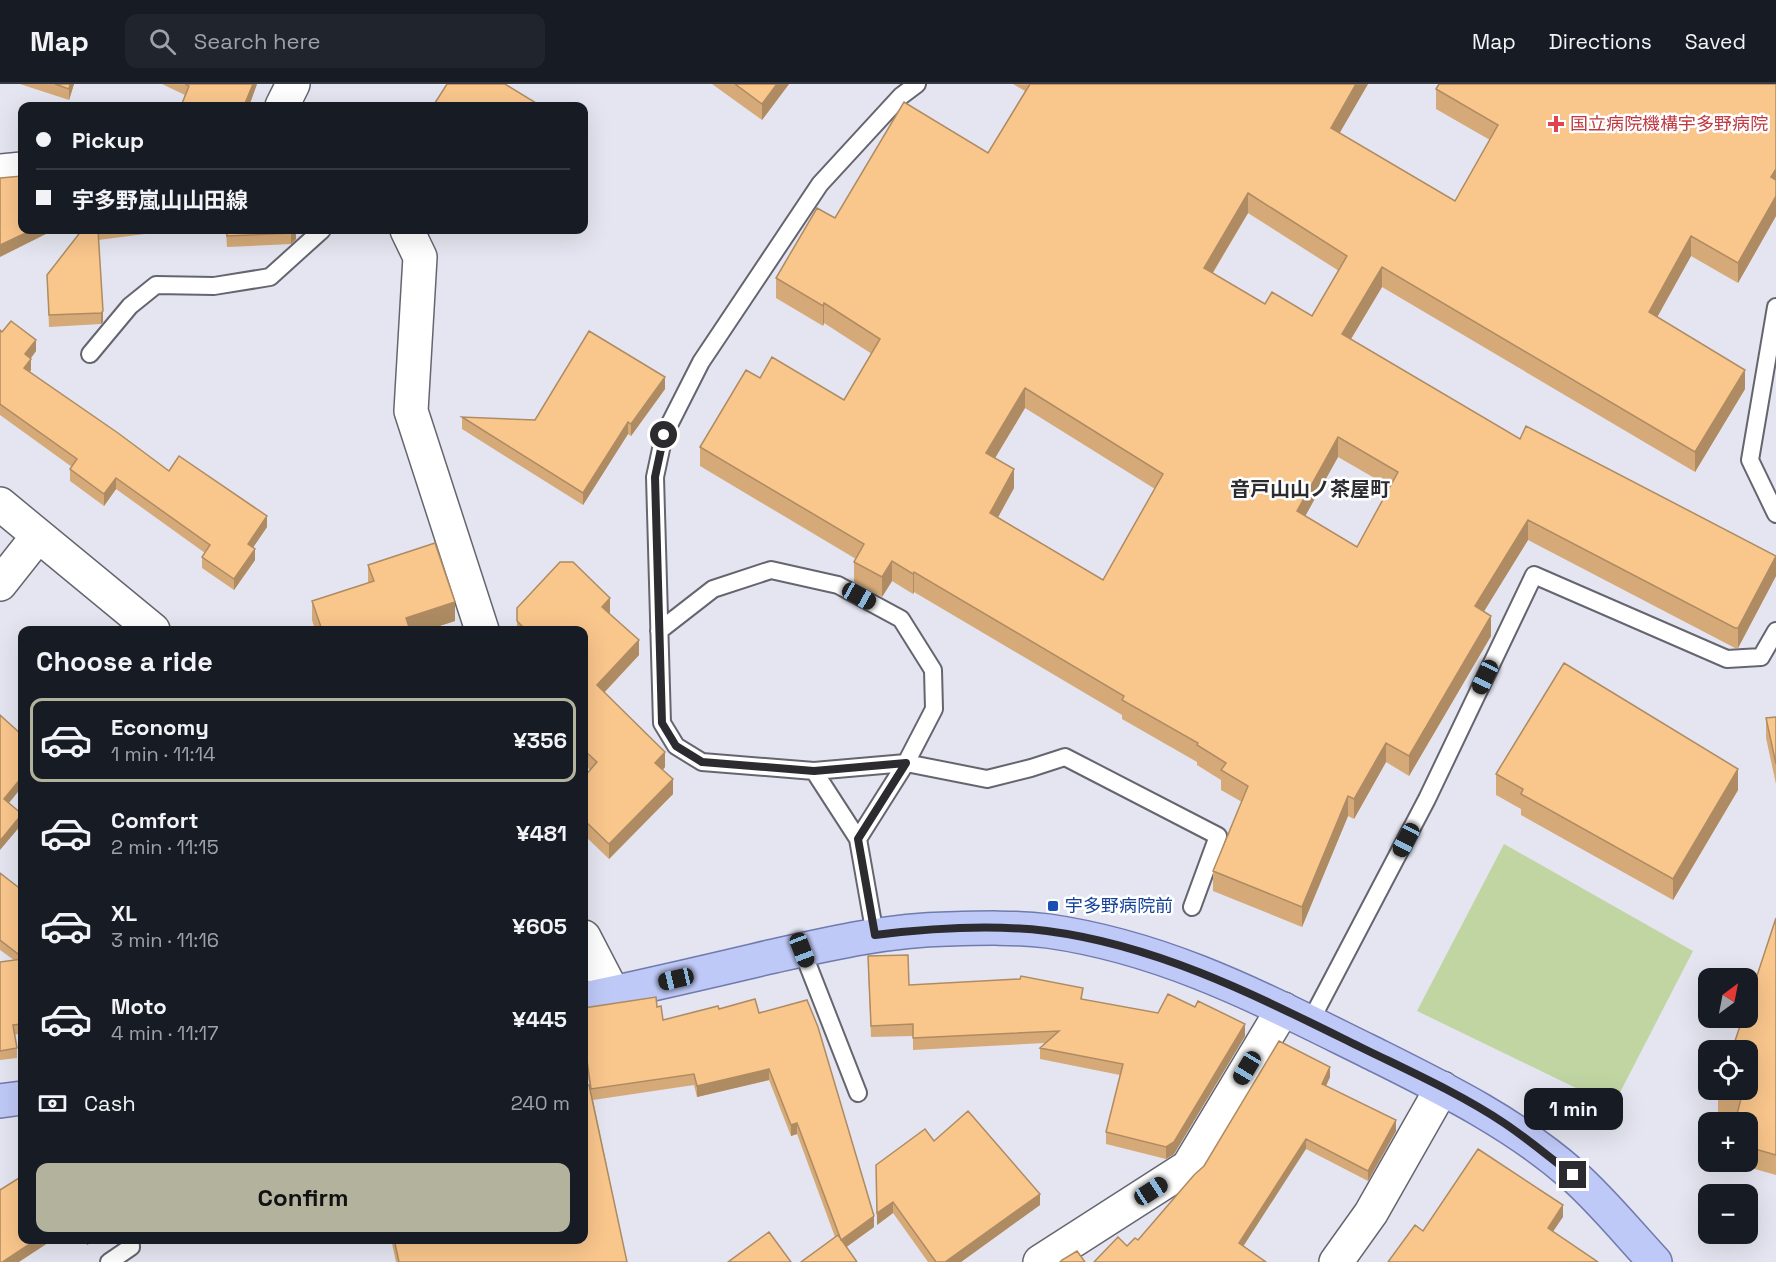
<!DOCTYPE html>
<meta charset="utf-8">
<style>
:root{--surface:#171b24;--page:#20242c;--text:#f1f3f6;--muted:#9ea1a6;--line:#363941;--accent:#b3b39d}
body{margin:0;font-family:"Space Grotesk","Noto Sans JP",sans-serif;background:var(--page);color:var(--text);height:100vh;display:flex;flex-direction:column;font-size:22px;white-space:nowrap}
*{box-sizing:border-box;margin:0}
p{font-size:20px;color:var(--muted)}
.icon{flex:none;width:33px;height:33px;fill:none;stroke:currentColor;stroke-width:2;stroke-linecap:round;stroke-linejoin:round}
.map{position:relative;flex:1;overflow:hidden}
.details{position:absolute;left:18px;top:542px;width:570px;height:618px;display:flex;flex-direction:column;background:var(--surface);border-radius:12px;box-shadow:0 6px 24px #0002}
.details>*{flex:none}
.top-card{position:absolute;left:18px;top:18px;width:570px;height:132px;border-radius:12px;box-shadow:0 6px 24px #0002;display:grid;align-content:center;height:132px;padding:0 18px;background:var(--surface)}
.needle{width:39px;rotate:32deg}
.tools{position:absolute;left:1698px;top:884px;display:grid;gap:12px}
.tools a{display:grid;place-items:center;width:60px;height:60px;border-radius:12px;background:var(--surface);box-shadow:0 6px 24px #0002;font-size:30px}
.end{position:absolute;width:27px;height:27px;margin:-14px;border:8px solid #2c2c30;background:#fff;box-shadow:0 0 0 3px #fff}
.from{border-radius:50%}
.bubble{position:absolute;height:42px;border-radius:12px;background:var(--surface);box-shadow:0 6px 24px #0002;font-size:20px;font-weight:700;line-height:42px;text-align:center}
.car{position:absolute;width:18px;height:36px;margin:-18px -9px;border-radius:8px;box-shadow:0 0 4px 2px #0007;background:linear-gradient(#222 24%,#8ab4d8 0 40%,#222 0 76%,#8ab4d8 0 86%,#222 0)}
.top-card b{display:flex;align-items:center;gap:21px;height:57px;font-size:22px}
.top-card b+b{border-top:2px solid var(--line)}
.top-card i{width:15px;height:15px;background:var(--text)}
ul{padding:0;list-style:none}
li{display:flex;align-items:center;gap:18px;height:84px;margin:0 12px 9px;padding:0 6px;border:3px solid transparent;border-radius:12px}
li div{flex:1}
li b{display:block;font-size:22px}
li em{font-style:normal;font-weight:700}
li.active{border-color:var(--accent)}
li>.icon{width:54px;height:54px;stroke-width:1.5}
h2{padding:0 18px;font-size:27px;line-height:72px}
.pay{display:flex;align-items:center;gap:15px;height:66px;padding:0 18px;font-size:22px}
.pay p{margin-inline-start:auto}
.cta{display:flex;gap:12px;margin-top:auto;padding:12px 18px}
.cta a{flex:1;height:69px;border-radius:12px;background:var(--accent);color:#111;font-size:24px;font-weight:700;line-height:69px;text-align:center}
header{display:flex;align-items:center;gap:36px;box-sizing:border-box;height:84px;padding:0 30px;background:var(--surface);border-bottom:2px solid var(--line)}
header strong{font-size:28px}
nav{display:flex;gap:33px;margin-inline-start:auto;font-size:21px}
.search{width:420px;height:54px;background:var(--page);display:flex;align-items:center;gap:15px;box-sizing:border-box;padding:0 21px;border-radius:12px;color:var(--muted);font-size:22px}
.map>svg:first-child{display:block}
.green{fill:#c1d5a3}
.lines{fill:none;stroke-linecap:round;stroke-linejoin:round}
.service-casing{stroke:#65656f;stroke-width:20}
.minor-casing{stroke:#65656f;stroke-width:36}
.primary-casing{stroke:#707bad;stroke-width:36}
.service{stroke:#fff;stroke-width:16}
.minor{stroke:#fff;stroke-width:33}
.primary{stroke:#bfc9f7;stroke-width:33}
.wall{fill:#d6aa78;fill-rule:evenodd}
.shaded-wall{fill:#ae8b62}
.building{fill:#f9c68c;stroke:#ae8b62;stroke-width:1.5;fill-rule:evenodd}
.route{stroke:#2c2c30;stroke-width:8}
.health-dot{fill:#e0444e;stroke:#fff;stroke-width:2}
.transit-dot{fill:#1a4fb4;stroke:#fff;stroke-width:2}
.labels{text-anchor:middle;stroke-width:5;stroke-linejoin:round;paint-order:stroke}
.health-label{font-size:18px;fill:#be3a42;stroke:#fff;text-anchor:start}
.transit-label{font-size:18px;fill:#164399;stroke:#fff;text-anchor:start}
.neighbourhood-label{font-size:20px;font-weight:bold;fill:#2c2c30;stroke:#fff}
</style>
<header>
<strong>Map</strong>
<div class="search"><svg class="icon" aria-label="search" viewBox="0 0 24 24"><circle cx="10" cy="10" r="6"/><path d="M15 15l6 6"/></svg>Search here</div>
<nav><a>Map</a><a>Directions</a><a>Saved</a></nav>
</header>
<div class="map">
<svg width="1776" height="1178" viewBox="0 0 1776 1178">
<rect width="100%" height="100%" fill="#e4e5f0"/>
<!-- green -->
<path class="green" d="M 1504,760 L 1693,867 L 1613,1022 L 1417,927 Z"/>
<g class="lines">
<!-- service casing -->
<g class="service-casing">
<path id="service" d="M 917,0 L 901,12 L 820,100 L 701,278 L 664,351 L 655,393 L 662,639 L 676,662 L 702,678 L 814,687 L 906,679 L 987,695 L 1031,684 L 1065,673 L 1218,752 L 1192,823
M 1776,223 L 1750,376 L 1776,430
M 90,270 L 130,222 L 156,201 L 214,202 L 270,193 L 322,146
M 659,547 L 713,505 L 771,486 L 838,501 L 901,535 L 933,586 L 934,625 L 906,679 L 858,755
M 814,687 L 858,755 L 875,851
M 802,866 L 858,1009
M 1310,938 L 1427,715 L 1534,491 L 1727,575 L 1761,573 L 1776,547
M 109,1178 L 131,1163 L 130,1155"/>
</g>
<!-- minor casing -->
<g class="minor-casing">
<path id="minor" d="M 282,22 L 293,0
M 0,87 L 22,85
M 407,146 L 420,173 L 411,327 L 482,546
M 0,420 L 153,546
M 0,500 L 38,452
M 584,853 L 613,909
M 1040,1178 L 1188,1083 L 1283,925
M 1336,1178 L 1371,1129 L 1442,1004"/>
</g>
<!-- primary casing -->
<g class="primary-casing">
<path id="primary" d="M 584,915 C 647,902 710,887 774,872 C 832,859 889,846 948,845 C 982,844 1015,843 1048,847 C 1167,864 1262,915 1368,967 C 1440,1003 1513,1038 1574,1092 C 1603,1118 1628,1149 1655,1178
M 0,1017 L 22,1014"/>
</g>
<!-- service -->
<use href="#service" class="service"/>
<!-- minor -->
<use href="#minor" class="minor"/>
<!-- primary -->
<use href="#primary" class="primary"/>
</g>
<!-- wall -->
<path class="wall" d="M 20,0 L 74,0 L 69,16 Z
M 162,0 L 257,0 L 249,22 L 181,22 L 185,11 Z
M 712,0 L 789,0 L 762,36 Z
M 1013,0 L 1368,0 L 1339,49 L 1455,117 L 1490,56 L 1436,25 L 1436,5 L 1776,0 L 1776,132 L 1738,199 L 1691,172 L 1657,233 L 1745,305 L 1695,388 L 1382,203 L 1351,255 L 1520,355 L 1776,492 L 1738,564 L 1735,564 L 1528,456 L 1484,527 L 1491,552 L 1409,692 L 1386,678 L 1354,735 L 1348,732 L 1302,843 L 1213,807 L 1213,787 L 1242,718 L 1221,706 L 1221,696 L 1197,681 L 1197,678 L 1122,635 L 1122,631 L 914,508 L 913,510 L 892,497 L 882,513 L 854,498 L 854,478 L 856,475 L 700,382 L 700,363 L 760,294 L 844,316 L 872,270 L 824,239 L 823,242 L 776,214 L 776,194 L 835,134 L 988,69 L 1025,7 ZM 1248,129 L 1339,187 L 1312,232 L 1265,220 L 1213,189 ZM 1025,324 L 1155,405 L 1103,496 L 998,433 L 1014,404 L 995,374 ZM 1338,373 L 1390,403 L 1357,463 L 1305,432 Z
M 82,146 L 171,146 L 145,150 L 98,156 L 103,238 L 101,240 L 49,243 L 47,191 Z
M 226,146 L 296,146 L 296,155 L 291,160 L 227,163 Z
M 0,246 L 36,267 L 31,274 L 31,286 L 30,288 L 169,387 L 267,443 L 253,463 L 255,476 L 234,506 L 202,484 L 202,473 L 205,469 L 116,405 L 104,422 L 70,397 L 70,385 L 72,383 L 0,331 Z
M 665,305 L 631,352 L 628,350 L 583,421 L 462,345 L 462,333 L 535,336 Z
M 368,481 L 455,537 L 427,546 L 315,546 L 312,536 L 312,517 L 368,499 Z
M 517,524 L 610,529 L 609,529 L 639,571 L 604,609 L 665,683 L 663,686 L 673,710 L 609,775 L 584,751 L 584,693 L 590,686 L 584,680 L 584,546 L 517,546 Z
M 1776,633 L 1776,700 L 1766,654 L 1766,634 Z
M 1496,690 L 1738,706 L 1673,816 L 1521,731 L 1521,725 L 1496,711 Z
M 0,789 L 22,806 L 22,949 L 14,951 L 17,964 L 17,974 L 0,976 L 0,878 L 14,876 L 0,866 Z
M 1776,834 L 1776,1091 L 1730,1078 L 1748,1077 L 1748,1038 L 1718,1028 L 1718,1007 Z
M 868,883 L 909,901 L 1083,915 L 1245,952 L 1174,1070 L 1166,1075 L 1106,1060 L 1106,1048 L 1120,991 L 1040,975 L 1040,964 L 1045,959 L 913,966 L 913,952 L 871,953 Z
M 657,923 L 663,936 L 719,925 L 759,929 L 874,1143 L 846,1163 L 835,1153 L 797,1050 L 791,1052 L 769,996 L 697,1013 L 694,1001 L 593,1016 L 627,1178 L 396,1178 L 391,1155 L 584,1155 L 589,1001 L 584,966 L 584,924 Z
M 1330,993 L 1326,1002 L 1396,1047 L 1368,1097 L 1306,1065 L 1127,1162 L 1138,1156 Z
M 934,1057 L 1040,1121 L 961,1178 L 928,1178 L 893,1129 L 877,1141 L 876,1092 Z
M 83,1155 L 97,1155 L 87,1161 Z"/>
<!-- shaded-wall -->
<path class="shaded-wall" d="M 70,0 L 74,0 L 69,16 L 69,5 Z
M 253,0 L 257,0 L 249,22 L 244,22 Z
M 777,0 L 789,0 L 762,36 L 762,20 Z
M 1356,0 L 1368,0 L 1331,64 L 1331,44 Z
M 1776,85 L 1776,105 L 1771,93 Z
M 1248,109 L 1248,129 L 1204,203 L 1204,184 Z
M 1776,112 L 1776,132 L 1738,199 L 1738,179 Z
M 32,146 L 54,146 L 0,173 L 0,161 Z
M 294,146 L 296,146 L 296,155 L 291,160 L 291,149 Z
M 1691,152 L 1691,172 L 1649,248 L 1649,228 Z
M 1382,183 L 1382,203 L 1342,270 L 1342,250 Z
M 824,219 L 824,239 L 823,242 L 823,222 Z
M 103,227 L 103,238 L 101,240 L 101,229 Z
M 36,256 L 36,267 L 25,282 L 25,270 Z
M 31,275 L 31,286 L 24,295 L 24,284 Z
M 1745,286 L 1745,305 L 1695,388 L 1695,368 Z
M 665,293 L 665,305 L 631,352 L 631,340 Z
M 1025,304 L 1025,324 L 986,389 L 986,369 Z
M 628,338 L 628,350 L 583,421 L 583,409 Z
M 1338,353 L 1338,373 L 1297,447 L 1297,427 Z
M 1014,385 L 1014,404 L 990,448 L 990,429 Z
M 116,394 L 116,405 L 104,422 L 104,410 Z
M 267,432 L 267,443 L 248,471 L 248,460 Z
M 1528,436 L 1528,456 L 1475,542 L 1475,522 Z
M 255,465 L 255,476 L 234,506 L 234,495 Z
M 1776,472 L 1776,492 L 1738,564 L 1738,544 Z
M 892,477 L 892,497 L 882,513 L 882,493 Z
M 914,488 L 914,508 L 913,510 L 913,490 Z
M 610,514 L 610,529 L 602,538 L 602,523 Z
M 455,518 L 455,537 L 427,546 L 406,546 L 406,534 Z
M 1491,532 L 1491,552 L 1409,692 L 1409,672 Z
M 639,556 L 639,571 L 597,616 L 597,601 Z
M 1386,659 L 1386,678 L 1354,735 L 1354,715 Z
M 665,668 L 665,683 L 655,694 L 655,679 Z
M 1738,685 L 1738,706 L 1673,816 L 1673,795 Z
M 22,693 L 22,703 L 4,725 L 4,715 Z
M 673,695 L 673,710 L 609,775 L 609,760 Z
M 1348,712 L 1348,732 L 1302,843 L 1302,823 Z
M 22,730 L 22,740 L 0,766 L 0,757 Z
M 1245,940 L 1245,952 L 1174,1070 L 1166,1075 L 1166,1063 Z
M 1330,983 L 1330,993 L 1322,1010 L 1322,1000 Z
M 769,985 L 769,996 L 697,1013 L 697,1002 Z
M 1396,1036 L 1396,1047 L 1368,1097 L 1368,1087 Z
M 797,1039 L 797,1050 L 791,1052 L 791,1041 Z
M 1306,1055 L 1306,1065 L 1239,1169 L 1239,1159 Z
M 1040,1110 L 1040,1121 L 961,1178 L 945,1178 Z
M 893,1118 L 893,1129 L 877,1141 L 877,1129 Z
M 1563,1121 L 1563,1133 L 1548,1155 L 1548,1144 Z
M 874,1132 L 874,1143 L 841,1167 L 841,1156 Z
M 37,1155 L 54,1155 L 19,1178 L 4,1178 L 4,1177 Z
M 87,1155 L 97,1155 L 87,1161 Z"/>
<!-- building -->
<path class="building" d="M 55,0 L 70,0 L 69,5 Z
M 185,0 L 253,0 L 244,22 L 181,22 L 189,2 Z
M 447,0 L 505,0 L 541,22 L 433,22 Z
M 735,0 L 777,0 L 762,20 Z
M 1030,0 L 1356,0 L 1331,44 L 1455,117 L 1498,41 L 1436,5 L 1439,0 L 1776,0 L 1776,85 L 1771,93 L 1776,96 L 1776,112 L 1738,179 L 1691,152 L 1649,228 L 1745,286 L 1695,368 L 1382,183 L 1342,250 L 1520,355 L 1526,342 L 1776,472 L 1738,544 L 1735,544 L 1528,436 L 1475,522 L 1491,532 L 1409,672 L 1386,659 L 1354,715 L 1348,712 L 1302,823 L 1213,787 L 1248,702 L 1221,686 L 1226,679 L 1197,661 L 1198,659 L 1122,616 L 1124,612 L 914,488 L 913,490 L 892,477 L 882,493 L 854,478 L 864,460 L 700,363 L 746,286 L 760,294 L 772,273 L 844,316 L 880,255 L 824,219 L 823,222 L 776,194 L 817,124 L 835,134 L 904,18 L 988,69 ZM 1248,109 L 1347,172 L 1312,232 L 1272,208 L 1265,220 L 1204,184 ZM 1025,304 L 1163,390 L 1103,496 L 990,429 L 1014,385 L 986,369 ZM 1338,353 L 1398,388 L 1357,463 L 1297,427 Z
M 22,92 L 22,146 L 32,146 L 0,161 L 0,94 Z
M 82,146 L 98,146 L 103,227 L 101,229 L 49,231 L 47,191 Z
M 226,146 L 294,146 L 291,149 L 227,152 Z
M 11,237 L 36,256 L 25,270 L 31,275 L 24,284 L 118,349 L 169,387 L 179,372 L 267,432 L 248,460 L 255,465 L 234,495 L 202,473 L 210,461 L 116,394 L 104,410 L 70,385 L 77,375 L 0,320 L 0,246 L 2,248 Z
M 589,247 L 665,293 L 631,340 L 628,338 L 583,409 L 462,333 L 535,336 Z
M 435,459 L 455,518 L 406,534 L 410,546 L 322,546 L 312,517 L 374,497 L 368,481 Z
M 560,478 L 573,478 L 610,514 L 602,523 L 639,556 L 597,601 L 665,668 L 655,679 L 673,695 L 609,760 L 584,736 L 584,693 L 597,678 L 584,666 L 584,546 L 526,546 L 517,537 L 517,524 Z
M 1564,579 L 1738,685 L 1673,795 L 1521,710 L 1523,705 L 1496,690 Z
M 0,631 L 22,651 L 22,693 L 4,715 L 22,730 L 0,757 Z
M 1776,633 L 1776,680 L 1766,634 Z
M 0,789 L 22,806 L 22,873 L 0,856 Z
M 1776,834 L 1776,1071 L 1748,1063 L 1748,1038 L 1735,1038 L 1741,1015 L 1718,1007 L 1719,1005 L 1748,1005 L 1748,966 L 1732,966 L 1743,933 L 1748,933 L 1748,919 Z
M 908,871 L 909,901 L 1020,895 L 1021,892 L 1083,904 L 1081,915 L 1158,929 L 1168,910 L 1195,923 L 1198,917 L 1245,940 L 1174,1058 L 1166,1063 L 1106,1048 L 1123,980 L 1040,964 L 1059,947 L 913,954 L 913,940 L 871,942 L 868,872 Z
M 22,875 L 22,940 L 13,941 L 17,964 L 0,967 L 0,878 Z
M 656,913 L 657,923 L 661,922 L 663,936 L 718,922 L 719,925 L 755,915 L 759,929 L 807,916 L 818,943 L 874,1132 L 841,1156 L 797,1039 L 791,1041 L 769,985 L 697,1002 L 694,990 L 591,1005 L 584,955 L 584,924 Z
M 1279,957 L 1330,983 L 1322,1000 L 1396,1036 L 1368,1087 L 1306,1055 L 1239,1159 L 1266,1178 L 1094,1178 L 1118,1153 L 1127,1162 L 1135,1154 L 1138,1156 L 1194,1091 L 1204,1082 Z
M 589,1001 L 627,1178 L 399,1178 L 394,1155 L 584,1155 L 584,1002 Z
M 968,1027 L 1040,1110 L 945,1178 L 936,1178 L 893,1118 L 877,1129 L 876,1081 L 925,1045 L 934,1057 Z
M 1478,1065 L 1563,1121 L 1548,1144 L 1598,1178 L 1388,1178 L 1415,1141 L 1423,1147 Z
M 22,1092 L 22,1155 L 37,1155 L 4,1177 L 4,1178 L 0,1178 L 0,1106 Z
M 769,1148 L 791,1178 L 728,1178 Z
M 838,1151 L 857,1178 L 801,1178 Z
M 1077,1167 L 1085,1178 L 1060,1178 L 1062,1176 Z"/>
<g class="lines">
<!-- route -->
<path class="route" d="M 664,351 L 655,393 L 662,639 L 676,662 L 702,678 L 814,687 L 906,679 L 858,755 L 875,851 C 932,844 990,840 1047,847 C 1155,861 1251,909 1348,957 C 1400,983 1456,1007 1504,1039 C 1528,1055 1550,1074 1573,1091"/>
</g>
<!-- markers -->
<path class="health-dot" d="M1553 31h6v6h6v6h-6v6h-6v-6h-6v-6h6z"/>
<rect class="transit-dot" x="1047" y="816" width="12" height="12" rx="3"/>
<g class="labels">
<!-- health labels -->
<g class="health-label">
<text x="1570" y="46">国立病院機構宇多野病院</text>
</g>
<!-- transit labels -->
<g class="transit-label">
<text x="1065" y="828">宇多野病院前</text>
</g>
<!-- neighbourhood labels -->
<g class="neighbourhood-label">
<text x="1310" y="412">音戸山山ノ茶屋町</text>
</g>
</g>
</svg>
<div class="tools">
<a><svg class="needle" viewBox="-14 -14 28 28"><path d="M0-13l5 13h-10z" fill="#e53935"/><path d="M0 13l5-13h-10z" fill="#9ea1a6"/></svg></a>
<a><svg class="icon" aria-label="locate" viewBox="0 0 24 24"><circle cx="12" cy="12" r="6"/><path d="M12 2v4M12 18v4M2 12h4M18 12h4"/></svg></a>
<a>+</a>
<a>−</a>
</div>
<i class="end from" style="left:664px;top:351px"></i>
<i class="end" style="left:1573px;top:1091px"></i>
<div class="bubble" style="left:1524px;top:1004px;width:99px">1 min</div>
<i class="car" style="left:859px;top:512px;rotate:119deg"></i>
<i class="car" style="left:1485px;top:593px;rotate:205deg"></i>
<i class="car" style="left:1406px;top:756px;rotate:208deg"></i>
<i class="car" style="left:802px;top:866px;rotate:159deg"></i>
<i class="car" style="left:676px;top:895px;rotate:257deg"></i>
<i class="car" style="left:1247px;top:984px;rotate:211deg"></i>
<i class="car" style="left:1151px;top:1107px;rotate:57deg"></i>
<div class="top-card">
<b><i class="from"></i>Pickup</b>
<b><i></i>宇多野嵐山山田線</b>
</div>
<section class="details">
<h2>Choose a ride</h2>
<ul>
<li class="active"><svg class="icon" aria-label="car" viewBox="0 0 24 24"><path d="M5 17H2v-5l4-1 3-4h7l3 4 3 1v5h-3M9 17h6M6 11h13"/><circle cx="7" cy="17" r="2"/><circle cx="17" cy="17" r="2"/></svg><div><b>Economy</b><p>1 min · 11:14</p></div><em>¥356</em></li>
<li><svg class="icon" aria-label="car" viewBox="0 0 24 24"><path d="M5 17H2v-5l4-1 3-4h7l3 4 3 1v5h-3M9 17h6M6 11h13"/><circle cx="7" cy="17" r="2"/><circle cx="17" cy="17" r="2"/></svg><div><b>Comfort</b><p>2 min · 11:15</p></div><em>¥481</em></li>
<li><svg class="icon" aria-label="car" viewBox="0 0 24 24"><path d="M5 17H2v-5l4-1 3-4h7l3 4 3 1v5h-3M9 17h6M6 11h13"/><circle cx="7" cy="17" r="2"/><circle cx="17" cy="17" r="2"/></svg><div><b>XL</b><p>3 min · 11:16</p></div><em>¥605</em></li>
<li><svg class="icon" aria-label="car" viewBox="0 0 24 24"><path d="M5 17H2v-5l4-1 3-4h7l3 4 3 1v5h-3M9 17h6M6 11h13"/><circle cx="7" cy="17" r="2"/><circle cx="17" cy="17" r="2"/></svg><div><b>Moto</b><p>4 min · 11:17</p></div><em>¥445</em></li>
</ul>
<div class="pay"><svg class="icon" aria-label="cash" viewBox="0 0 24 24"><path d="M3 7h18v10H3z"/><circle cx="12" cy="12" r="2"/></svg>Cash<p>240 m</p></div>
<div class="cta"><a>Confirm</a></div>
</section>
</div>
